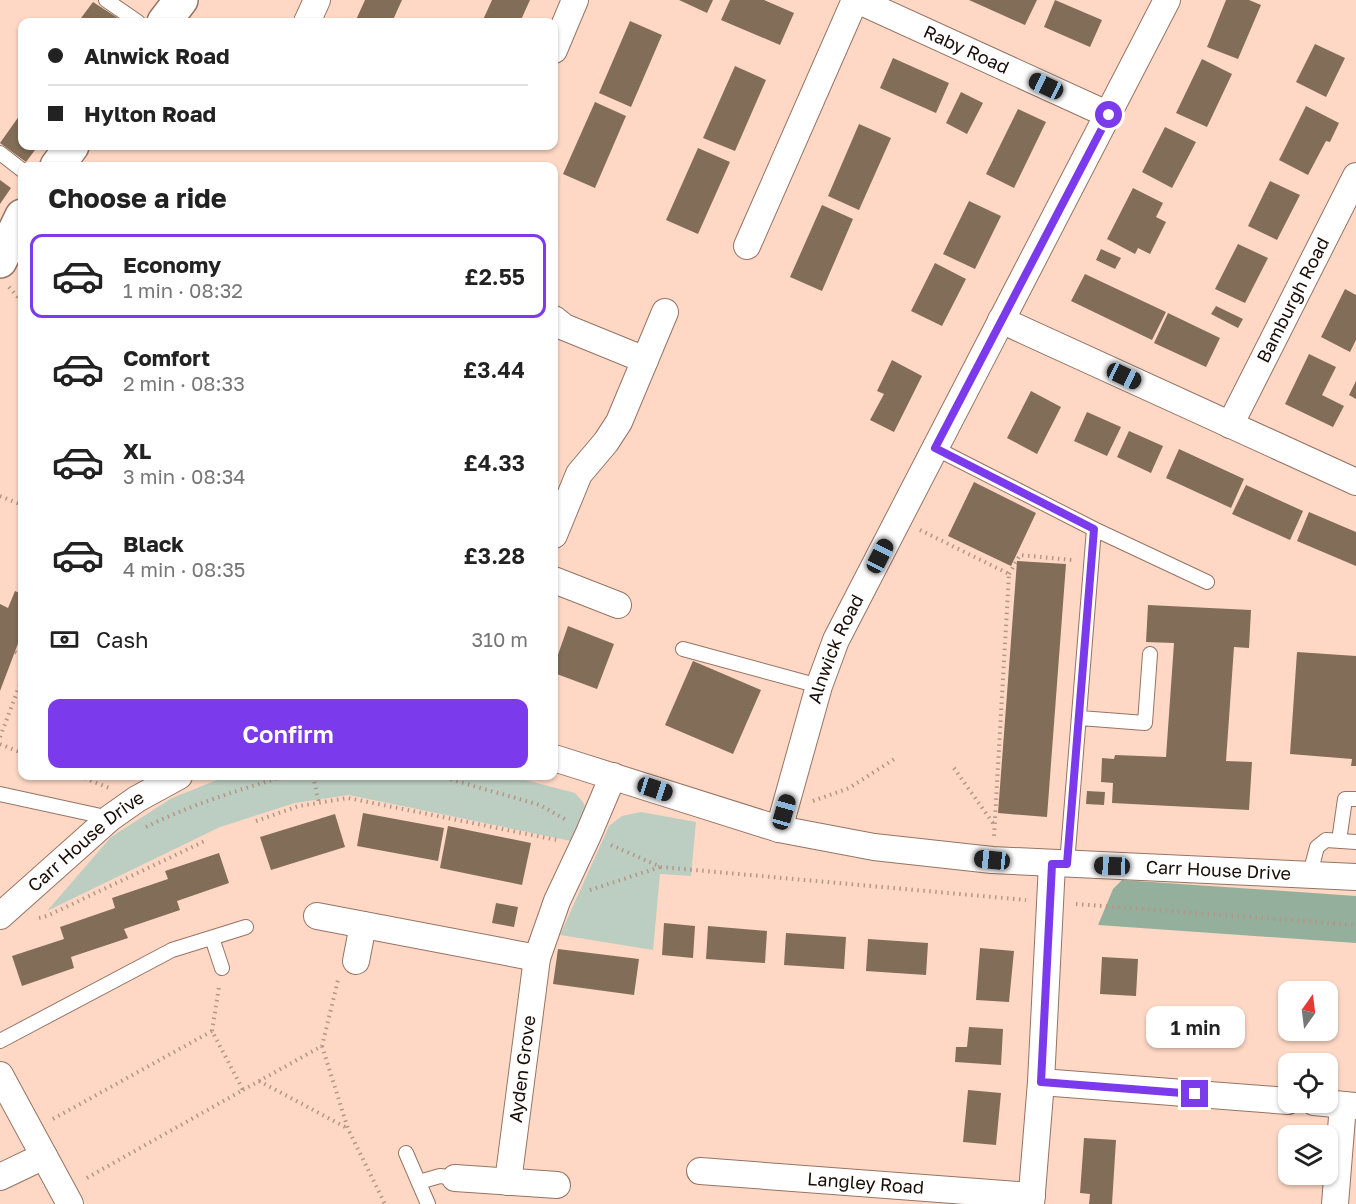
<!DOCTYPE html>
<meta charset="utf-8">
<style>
:root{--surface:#fff;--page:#f6f6f6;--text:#222;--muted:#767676;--line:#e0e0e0;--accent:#7c3aed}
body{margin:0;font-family:"Golos Text",sans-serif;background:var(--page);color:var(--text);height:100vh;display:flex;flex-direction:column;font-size:22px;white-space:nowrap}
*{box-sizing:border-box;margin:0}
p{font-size:20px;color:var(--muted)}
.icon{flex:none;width:33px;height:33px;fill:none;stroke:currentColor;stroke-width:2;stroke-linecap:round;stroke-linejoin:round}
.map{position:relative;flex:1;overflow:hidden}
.sheet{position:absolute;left:18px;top:162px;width:540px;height:618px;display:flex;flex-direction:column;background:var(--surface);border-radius:12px;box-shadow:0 2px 4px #0004}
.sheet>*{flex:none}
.top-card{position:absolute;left:18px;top:18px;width:540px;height:132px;border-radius:12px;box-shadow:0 2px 4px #0004;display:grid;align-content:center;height:132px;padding:0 30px;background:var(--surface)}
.needle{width:39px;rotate:14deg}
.controls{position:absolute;left:1278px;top:981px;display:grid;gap:12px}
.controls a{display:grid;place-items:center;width:60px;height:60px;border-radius:12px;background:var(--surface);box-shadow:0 2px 4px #0004;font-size:30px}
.end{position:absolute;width:27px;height:27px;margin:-14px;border:8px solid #7c3aed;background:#fff;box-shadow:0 0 0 3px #fff}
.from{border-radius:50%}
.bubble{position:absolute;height:42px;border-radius:12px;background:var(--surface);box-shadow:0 2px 4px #0004;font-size:20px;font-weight:600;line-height:42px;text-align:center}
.car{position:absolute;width:18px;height:36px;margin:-18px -9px;border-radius:8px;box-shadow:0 0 4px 2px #0007;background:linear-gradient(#222 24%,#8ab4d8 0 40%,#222 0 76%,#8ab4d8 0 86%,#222 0)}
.top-card b{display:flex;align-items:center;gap:21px;height:57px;font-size:22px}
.top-card b+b{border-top:2px solid var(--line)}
.top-card i{width:15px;height:15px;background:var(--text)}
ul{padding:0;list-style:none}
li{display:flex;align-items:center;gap:18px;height:84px;margin:0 12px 9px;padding:0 18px;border:3px solid transparent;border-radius:12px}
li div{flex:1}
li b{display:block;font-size:22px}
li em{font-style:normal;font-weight:600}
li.on{border-color:var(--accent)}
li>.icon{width:54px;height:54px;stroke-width:1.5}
h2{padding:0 30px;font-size:27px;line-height:72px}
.pay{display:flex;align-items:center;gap:15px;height:66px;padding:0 30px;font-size:22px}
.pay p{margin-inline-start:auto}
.cta{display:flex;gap:12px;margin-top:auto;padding:12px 30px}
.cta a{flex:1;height:69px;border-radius:12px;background:var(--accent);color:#fff;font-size:24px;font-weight:600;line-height:69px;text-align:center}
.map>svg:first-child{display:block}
.green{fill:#bccdc1}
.forest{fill:#94b09d}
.building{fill:#826e58}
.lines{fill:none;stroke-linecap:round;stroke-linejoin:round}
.lane-casing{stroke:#967363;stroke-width:16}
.street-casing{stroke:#967363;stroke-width:28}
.secondary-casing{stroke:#967363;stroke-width:36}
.path{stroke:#b49687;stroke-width:4;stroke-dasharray:1.5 4.5;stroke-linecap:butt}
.lane{stroke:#fff;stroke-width:14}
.street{stroke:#fff;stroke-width:26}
.secondary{stroke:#fff;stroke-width:33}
.route{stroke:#7c3aed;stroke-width:8}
.labels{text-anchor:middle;stroke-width:4.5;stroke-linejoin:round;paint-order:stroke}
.street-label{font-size:18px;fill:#180c06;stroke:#faeae3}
</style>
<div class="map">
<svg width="1356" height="1204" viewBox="0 0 1356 1204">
<rect width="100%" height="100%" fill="#fed8c5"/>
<!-- green -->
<path class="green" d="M 227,776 L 510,776 L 575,793 L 583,802 L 586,809 L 583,820 L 571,841 L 349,795 L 295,803 L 220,827 L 47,911 L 111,837 L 172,798 Z
M 641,812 L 696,822 L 691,876 L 660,874 L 653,950 L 560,935 L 609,826 L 622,816 Z"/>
<!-- forest -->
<path class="forest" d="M 1122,880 L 1356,896 L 1356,943 L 1098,925 L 1113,889 Z"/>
<!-- building -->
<path class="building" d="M 365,0 L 402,0 L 392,22 L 355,22 Z
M 492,0 L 530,0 L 520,22 L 482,22 Z
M 679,0 L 713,0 L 707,13 Z
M 730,0 L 764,0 L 794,13 L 780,45 L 721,20 Z
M 969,0 L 1037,0 L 1025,25 Z
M 1055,0 L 1102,20 L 1090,47 L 1044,27 Z
M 1226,0 L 1249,0 L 1261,5 L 1238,59 L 1207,47 Z
M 93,2 L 124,22 L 78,22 Z
M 630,21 L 662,35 L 631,107 L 599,93 Z
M 1315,44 L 1345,58 L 1326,97 L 1296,82 Z
M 893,58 L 949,83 L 936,113 L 880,88 Z
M 1202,59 L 1232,74 L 1207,127 L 1176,113 Z
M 735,66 L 766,80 L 735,151 L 703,138 Z
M 961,92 L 983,103 L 967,134 L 946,123 Z
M 595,102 L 626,116 L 595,188 L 563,174 Z
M 1306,106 L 1339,123 L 1330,142 L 1326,141 L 1308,175 L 1279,160 Z
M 1018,109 L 1046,122 L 1014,188 L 986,174 Z
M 22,112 L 22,146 L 38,146 L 26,162 L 0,143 Z
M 859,124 L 891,138 L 859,210 L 828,196 Z
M 1165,127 L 1196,142 L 1172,188 L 1142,172 Z
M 698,148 L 730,162 L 698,234 L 666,220 Z
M 0,180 L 11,188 L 0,204 Z
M 1270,181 L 1300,195 L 1277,240 L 1248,226 Z
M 1133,188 L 1163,203 L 1156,217 L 1166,222 L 1150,254 L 1138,248 L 1135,254 L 1107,239 Z
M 969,201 L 1001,216 L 975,269 L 943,254 Z
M 822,205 L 853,219 L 822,291 L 790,277 Z
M 1238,244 L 1268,258 L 1245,303 L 1215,289 Z
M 1101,249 L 1121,258 L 1115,269 L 1096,260 Z
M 935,263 L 966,279 L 942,326 L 911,311 Z
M 1085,274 L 1166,312 L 1152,340 L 1071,301 Z
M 1345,289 L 1356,295 L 1356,340 L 1350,352 L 1321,337 Z
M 1216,306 L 1243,319 L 1238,328 L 1211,314 Z
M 1168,313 L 1220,338 L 1206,367 L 1154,343 Z
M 1309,354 L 1336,367 L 1322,395 L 1344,406 L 1333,427 L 1285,404 Z
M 892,360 L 922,376 L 894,432 L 870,420 L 884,394 L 877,391 Z
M 1356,381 L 1356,399 L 1349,395 Z
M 1031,391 L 1061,407 L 1037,454 L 1007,438 Z
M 1087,412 L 1121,427 L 1107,456 L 1074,441 Z
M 1129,431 L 1163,446 L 1151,473 L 1117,457 Z
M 1179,449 L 1244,479 L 1231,508 L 1166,478 Z
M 974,482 L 1036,513 L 1011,566 L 948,536 Z
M 1246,485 L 1303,511 L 1290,540 L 1232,514 Z
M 1309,512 L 1356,532 L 1356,566 L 1297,541 Z
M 1017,561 L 1066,564 L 1047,817 L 998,813 Z
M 15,591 L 22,594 L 22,633 L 0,691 L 0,604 L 8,608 Z
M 1148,605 L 1251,610 L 1249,648 L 1234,647 L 1226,761 L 1252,762 L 1249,810 L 1112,803 L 1113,783 L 1101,782 L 1102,758 L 1114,759 L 1115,755 L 1166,757 L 1174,643 L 1146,642 Z
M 568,626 L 614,644 L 597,689 L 554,673 L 554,666 Z
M 1297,652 L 1356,656 L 1356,766 L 1351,766 L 1352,759 L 1290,754 Z
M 693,661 L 761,690 L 733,754 L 665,725 Z
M 1087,791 L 1105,792 L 1104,805 L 1086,804 Z
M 363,813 L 444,828 L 438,861 L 357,846 Z
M 335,814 L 345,847 L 271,870 L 260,837 Z
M 448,826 L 531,843 L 522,885 L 440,868 Z
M 219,853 L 229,883 L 177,901 L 180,910 L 124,929 L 128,938 L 71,957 L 74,968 L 22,986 L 12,956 L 64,939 L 60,927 L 115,908 L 112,898 L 168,879 L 165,871 Z
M 496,903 L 518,907 L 514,927 L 492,923 Z
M 664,923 L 695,926 L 693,958 L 662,955 Z
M 708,926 L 767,931 L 765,963 L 706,959 Z
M 786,933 L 846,937 L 844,969 L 784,965 Z
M 868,939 L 928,943 L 926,975 L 866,971 Z
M 980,948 L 1014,951 L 1009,1002 L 976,1000 Z
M 558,949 L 639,959 L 634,995 L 553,984 Z
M 1102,957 L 1138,959 L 1136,996 L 1100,994 Z
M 969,1027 L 1003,1029 L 1001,1065 L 955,1062 L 956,1047 L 967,1047 Z
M 968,1090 L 1001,1093 L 996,1145 L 963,1142 Z
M 1084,1138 L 1116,1140 L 1112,1204 L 1089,1204 L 1090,1194 L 1080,1193 Z"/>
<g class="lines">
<!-- lane casing -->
<g class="lane-casing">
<path id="lane" d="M 106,0 L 138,22
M 0,153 L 22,170
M 935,448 L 1094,529 L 1207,582
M 683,649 L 819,686
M 1080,718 L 1145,723 L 1150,654
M 0,794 L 110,818
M 1339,841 L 1345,799 L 1356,799
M 1067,864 L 1094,529
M 1310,874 L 1317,847 L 1326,840 L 1356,842
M 212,938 L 222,968
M 0,1041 L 172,950 L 246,927
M 406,1153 L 428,1204
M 419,1182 L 440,1176 L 455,1178"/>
</g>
<!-- street casing -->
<g class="street-casing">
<g id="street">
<path id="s1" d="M 857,0 L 1109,115"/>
<path d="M 307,22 L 317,0"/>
<path d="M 554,50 L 575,0"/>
<path d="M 747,246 L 855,0"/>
<path d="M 554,319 L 564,327 L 645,360"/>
<path d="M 1001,320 L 1356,482"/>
<path id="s2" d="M 1230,425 L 1356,176"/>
<path d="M 554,535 L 579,474 L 606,442 L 619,422 L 665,312"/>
<path d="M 554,580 L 618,605"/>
<path id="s3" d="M 554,758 L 779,829 L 874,847 L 992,860 L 1356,877"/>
<path id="s4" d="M 779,829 L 819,686 L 836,640 L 1167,0"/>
<path id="s5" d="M 0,916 L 110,818 L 137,799 L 179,776"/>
<path d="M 317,916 L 537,958"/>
<path d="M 356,961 L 363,925"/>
<path d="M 0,1075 L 70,1204"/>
<path d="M 1041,1082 L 1288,1101"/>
<path d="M 1314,1102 L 1356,1106"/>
<path id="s6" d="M 700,1171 L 1032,1196"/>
<path d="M 0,1177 L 44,1156"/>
<path d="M 455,1178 L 557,1185"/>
<path id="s7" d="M 508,1182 L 537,958 L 557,901 L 588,835 L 613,776"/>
<path d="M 1031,1204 L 1041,1082 L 1052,864"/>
<path d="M 1335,1204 L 1343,1105"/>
</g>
</g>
<!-- secondary casing -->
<g class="secondary-casing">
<path id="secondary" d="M 164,22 L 181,0
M 57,166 L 72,146
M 0,261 L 22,216"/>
</g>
<!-- path -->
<path class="path" d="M 9,287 L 22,302
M 0,496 L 22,505
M 920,530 L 1009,574 L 994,836
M 1009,574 L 1020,555 L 1072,560
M 15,652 L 22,655
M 0,737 L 22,679
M 0,744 L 22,753
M 954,768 L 995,826
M 79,776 L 109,788
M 313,776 L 319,803
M 439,776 L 540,805 L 568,821
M 813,801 L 849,788 L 896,758
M 256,821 L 299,806 L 348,798 L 557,840
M 146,827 C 190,805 238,790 286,776
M 611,845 L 661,867 L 1026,900
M 590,890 L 660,867
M 1076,904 L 1356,925
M 39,918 L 47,916 L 207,840
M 212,1031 L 219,987
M 322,1046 L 348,1129 L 385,1204
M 259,1081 L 347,1128
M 243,1090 L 322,1046 L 338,980
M 53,1119 L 212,1031 L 243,1090 L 85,1179"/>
<!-- lane -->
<use href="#lane" class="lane"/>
<!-- street -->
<use href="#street" class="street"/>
<!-- secondary -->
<use href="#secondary" class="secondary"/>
</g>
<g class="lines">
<!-- route -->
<path class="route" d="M 1109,115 L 935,448 L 1094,529 L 1067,864 L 1052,864 L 1041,1082 L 1195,1094"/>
</g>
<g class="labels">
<!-- street labels -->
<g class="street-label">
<text dy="6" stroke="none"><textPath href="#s1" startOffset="120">Raby Road</textPath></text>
<text dy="6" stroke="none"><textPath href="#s2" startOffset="140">Bamburgh Road</textPath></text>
<text dy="6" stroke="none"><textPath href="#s4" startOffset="189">Alnwick Road</textPath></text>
<text dy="6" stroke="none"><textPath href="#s5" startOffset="114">Carr House Drive</textPath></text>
<text dy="6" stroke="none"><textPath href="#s3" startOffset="678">Carr House Drive</textPath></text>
<text dy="6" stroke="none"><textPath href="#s7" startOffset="114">Ayden Grove</textPath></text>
<text dy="6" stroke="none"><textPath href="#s6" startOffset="166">Langley Road</textPath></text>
</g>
</g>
</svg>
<div class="controls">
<a><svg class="needle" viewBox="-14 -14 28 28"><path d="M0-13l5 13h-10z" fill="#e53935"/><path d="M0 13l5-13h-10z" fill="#767676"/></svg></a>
<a><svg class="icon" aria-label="locate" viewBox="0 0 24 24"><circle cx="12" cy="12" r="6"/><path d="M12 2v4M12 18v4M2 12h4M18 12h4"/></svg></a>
<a><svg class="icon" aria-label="layers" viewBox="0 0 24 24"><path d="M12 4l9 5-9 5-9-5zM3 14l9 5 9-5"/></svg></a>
</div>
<i class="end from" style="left:1109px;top:115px"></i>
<i class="end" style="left:1195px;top:1094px"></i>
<div class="bubble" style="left:1146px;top:1006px;width:99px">1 min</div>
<i class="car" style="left:1046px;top:86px;rotate:295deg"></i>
<i class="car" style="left:1124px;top:376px;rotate:115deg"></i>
<i class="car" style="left:880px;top:556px;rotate:27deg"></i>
<i class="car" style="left:655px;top:789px;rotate:108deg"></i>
<i class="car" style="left:784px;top:812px;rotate:16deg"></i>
<i class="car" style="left:992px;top:860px;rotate:276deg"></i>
<i class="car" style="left:1112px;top:866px;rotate:272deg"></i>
<div class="top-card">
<b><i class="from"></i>Alnwick Road</b>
<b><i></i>Hylton Road</b>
</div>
<section class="sheet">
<h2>Choose a ride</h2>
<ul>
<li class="on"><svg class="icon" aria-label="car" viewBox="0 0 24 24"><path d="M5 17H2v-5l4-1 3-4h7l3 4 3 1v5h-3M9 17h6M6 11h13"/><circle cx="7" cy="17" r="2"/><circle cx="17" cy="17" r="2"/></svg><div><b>Economy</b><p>1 min · 08:32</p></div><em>£2.55</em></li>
<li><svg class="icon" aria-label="car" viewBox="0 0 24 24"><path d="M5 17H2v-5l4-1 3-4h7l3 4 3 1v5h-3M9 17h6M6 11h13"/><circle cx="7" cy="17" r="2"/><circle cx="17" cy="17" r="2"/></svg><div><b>Comfort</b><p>2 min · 08:33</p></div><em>£3.44</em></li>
<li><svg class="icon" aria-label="car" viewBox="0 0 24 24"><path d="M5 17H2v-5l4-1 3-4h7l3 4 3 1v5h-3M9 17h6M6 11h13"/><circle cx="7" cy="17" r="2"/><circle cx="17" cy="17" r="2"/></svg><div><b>XL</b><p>3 min · 08:34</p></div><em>£4.33</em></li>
<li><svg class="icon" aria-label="car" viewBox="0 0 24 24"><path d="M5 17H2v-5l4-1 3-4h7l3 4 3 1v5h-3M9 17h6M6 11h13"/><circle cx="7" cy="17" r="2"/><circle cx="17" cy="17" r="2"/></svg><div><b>Black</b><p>4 min · 08:35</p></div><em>£3.28</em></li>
</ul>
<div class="pay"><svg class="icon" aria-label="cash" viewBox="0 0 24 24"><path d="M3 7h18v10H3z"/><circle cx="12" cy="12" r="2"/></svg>Cash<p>310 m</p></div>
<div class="cta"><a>Confirm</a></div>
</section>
</div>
